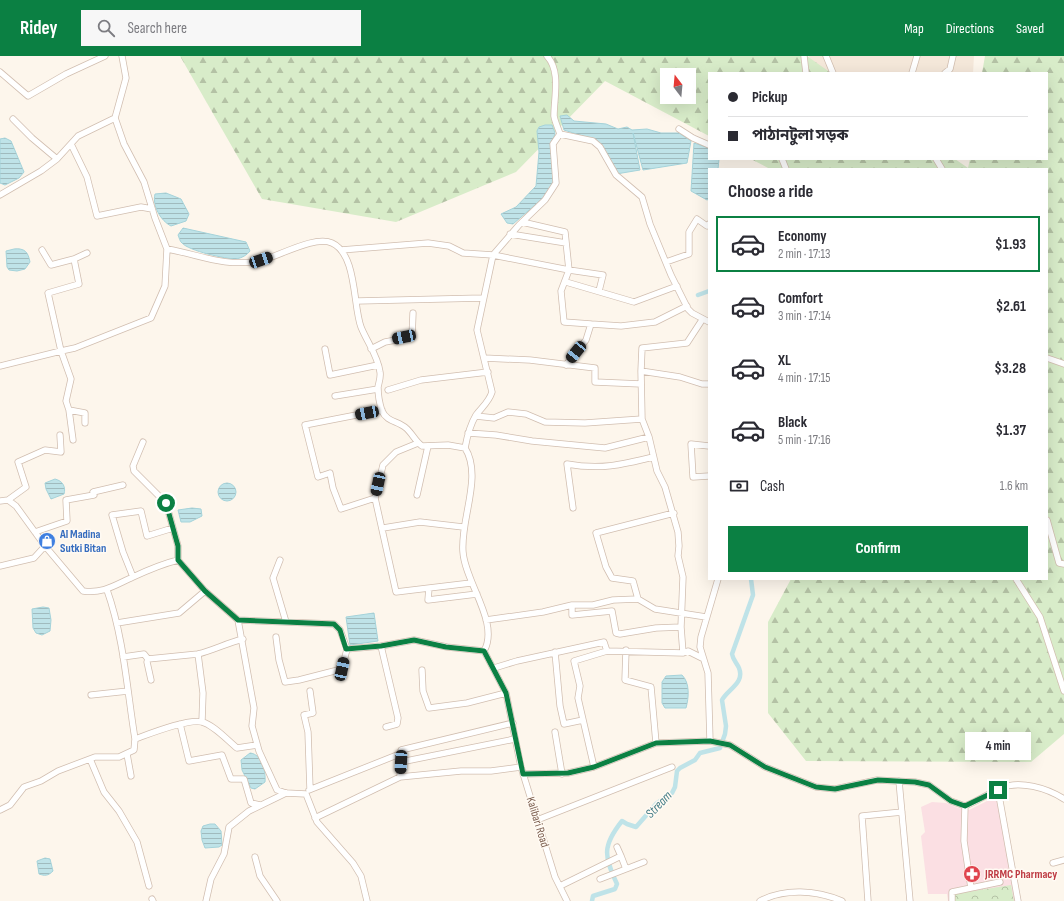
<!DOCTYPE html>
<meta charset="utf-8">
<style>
:root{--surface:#fff;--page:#f7f7f7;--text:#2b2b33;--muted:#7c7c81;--line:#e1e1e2;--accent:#0b8043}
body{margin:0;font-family:"Sofia Sans Condensed","Noto Sans Bengali",sans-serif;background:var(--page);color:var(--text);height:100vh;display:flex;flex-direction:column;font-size:15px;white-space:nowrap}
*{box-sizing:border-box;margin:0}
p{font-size:13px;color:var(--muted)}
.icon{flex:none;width:22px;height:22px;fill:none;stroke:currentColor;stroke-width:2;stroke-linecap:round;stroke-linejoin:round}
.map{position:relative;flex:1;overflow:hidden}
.panel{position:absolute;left:708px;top:112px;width:340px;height:412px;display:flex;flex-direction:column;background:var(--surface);border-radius:0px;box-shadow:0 4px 16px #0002}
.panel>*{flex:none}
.hud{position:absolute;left:708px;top:16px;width:340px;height:88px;border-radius:0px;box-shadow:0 4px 16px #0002;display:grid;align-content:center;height:88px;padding:0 20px;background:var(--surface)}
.needle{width:26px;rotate:344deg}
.buttons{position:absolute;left:660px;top:12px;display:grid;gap:8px}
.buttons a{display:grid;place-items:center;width:36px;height:36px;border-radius:0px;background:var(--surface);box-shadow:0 4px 16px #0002;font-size:20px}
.end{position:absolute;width:18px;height:18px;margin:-9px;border:5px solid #0b8043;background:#fff;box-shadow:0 0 0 2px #fff}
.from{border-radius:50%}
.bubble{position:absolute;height:28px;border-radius:0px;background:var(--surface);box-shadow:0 4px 16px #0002;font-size:13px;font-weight:700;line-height:28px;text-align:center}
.car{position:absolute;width:12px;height:24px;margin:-12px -6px;border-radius:5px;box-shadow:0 0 3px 1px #0007;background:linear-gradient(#222 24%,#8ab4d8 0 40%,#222 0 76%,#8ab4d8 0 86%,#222 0)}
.hud b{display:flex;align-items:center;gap:14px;height:38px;font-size:15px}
.hud b+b{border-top:1px solid var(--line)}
.hud i{width:10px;height:10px;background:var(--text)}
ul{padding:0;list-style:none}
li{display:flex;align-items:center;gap:12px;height:56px;margin:0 8px 6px;padding:0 12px;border:2px solid transparent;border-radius:0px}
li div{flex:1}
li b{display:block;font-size:15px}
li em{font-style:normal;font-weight:700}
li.selected{border-color:var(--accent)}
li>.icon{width:36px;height:36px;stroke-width:1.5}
h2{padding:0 20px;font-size:18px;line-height:48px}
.pay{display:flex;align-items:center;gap:10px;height:44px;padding:0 20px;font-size:15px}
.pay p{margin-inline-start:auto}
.action{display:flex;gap:8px;margin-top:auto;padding:8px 20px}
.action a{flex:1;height:46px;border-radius:0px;background:var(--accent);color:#fff;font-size:16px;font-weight:700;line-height:46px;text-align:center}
header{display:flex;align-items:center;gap:24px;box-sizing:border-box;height:56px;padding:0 20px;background:var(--accent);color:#fff}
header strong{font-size:19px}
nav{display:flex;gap:22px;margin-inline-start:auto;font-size:14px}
.search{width:280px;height:36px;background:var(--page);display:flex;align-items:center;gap:10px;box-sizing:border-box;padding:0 14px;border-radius:0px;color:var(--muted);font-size:15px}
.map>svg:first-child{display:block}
.residential{fill:#f5e8da}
.medical{fill:#fbdfe3}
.forest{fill:url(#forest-firs);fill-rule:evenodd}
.park{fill:url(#park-crowns)}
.water{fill:url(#water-rules);stroke:#a5d3da}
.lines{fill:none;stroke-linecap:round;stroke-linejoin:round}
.canal{stroke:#bfe3e8;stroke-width:4.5}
.minor-casing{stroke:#d1beb0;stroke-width:7}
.minor{stroke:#fff;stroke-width:5.5}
.route{stroke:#0b8043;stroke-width:5}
.labels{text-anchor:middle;stroke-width:3;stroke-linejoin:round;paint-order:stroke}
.shop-label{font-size:12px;font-weight:bold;fill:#366cbe;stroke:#fffaf3;text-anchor:start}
.street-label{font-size:12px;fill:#7a5c4d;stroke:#fffaf3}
.health-label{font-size:12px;font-weight:bold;fill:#be3a42;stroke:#fffaf3;text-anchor:start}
.water-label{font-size:13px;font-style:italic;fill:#437c86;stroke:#fffaf3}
</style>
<header>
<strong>Ridey</strong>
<div class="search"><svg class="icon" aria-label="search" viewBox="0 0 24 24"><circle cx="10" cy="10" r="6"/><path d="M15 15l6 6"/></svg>Search here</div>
<nav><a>Map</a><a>Directions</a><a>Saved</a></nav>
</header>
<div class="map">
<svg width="1064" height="845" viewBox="0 0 1064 845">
<defs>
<pattern id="forest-firs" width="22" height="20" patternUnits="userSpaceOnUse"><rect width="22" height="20" fill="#d8ecc9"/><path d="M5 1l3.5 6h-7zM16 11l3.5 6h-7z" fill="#b4c2a5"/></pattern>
<pattern id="park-crowns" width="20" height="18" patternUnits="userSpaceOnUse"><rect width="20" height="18" fill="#d8ecc9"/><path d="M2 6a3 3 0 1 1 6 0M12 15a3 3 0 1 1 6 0" fill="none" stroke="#b4c2a5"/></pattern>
<pattern id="water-rules" width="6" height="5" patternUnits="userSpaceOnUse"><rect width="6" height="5" fill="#bfe3e8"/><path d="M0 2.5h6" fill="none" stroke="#a0bbbe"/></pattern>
</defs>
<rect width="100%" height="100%" fill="#fdf6ec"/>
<!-- residential -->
<path class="residential" d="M 809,0 L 974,0 L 973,17 L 812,17 Z"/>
<!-- medical -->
<path class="medical" d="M 996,738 L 1016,845 L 948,845 L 947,838 L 928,838 L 921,780 L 925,776 L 921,751 L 932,746 L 946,747 L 958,752 L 969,754 L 987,745 Z"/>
<!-- forest -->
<path class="forest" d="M 180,0 L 807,0 L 831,17 L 709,17 L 709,80 L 605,25 L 516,116 L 396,166 L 262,143 ZM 667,19 L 689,19 L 689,41 L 667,41 Z
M 985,0 L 1064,0 L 1064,678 L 1031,706 L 806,705 L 768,657 L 768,566 L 791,523 L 1047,523 L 1047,113 L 770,113 L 751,103 L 955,103 L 968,112 L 970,103 L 1047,103 L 1047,17 L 982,17 Z"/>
<!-- park -->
<path class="park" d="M 1011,829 L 1014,845 L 954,845 L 954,838 Z"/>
<!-- water -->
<path class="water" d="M 567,59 L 574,65 L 606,68 L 618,73 L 627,71 L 632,74 L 647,73 L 661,77 L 679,77 L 691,85 L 687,107 L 643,114 L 633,77 L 640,114 L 616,118 L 592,83 L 564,74 L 560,60 Z
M 545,69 L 552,69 L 555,77 L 552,88 L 555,123 L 550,136 L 513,168 L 507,167 L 501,158 L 516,151 L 536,130 L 539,96 L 537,75 L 539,71 Z
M 5,82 L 11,85 L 24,116 L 19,122 L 5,129 L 0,127 L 0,83 Z
M 694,87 L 709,92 L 709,103 L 719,103 L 718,113 L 709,113 L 709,143 L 707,144 L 691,135 Z
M 166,137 L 181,143 L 189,158 L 186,165 L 171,170 C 161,165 152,150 155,138 Z
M 183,172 L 246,186 L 250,195 C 247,199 242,202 236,203 C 226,203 189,195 182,187 C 180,186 179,181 178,179 Z
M 14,193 C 25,192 28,196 30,206 L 25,213 L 17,215 L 9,214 L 7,211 L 6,195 Z
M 55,423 C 63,425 66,431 64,438 L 51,443 L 46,433 L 45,427 Z
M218 436a9 9 0 1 1 18 0a9 9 0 1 1-18 0Z
M 192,452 L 201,453 L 202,460 L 190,466 L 181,466 L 178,454 Z
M 43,551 L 49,552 L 51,564 L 50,575 L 42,579 L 36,577 L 33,572 L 32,553 Z
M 374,557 L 378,585 L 350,589 L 346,561 Z
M 682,619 C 690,627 689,641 686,652 L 665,652 L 662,647 L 662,626 L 666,620 Z
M 250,697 C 262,698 266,716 265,726 L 255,733 L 251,732 L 242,714 L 241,704 Z
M 210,768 L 215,768 L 221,775 L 222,789 L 219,791 L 205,792 L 202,784 L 201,775 L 203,770 Z
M 45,802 L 50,803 L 53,815 C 48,820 45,820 39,818 L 37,805 Z"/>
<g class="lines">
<!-- canal -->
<path class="canal" d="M 698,239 L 709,235
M 592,845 L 593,840 L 615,833 L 617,828 C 604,800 602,790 622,765 L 627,768 L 636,771 L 657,747 L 672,737 L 675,731 L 677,715 L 680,712 L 695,704 L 700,697 L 720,692 L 725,678 L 726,670 L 722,644 C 728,633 745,627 739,612 C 737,607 733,604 732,598 L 753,539 L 751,523"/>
<!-- minor casing -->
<g class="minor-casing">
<path id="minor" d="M 122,0 L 126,22 L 115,62 L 124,88 L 144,126 L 155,162 L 167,193 C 201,199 223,211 259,205 C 278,201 314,179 332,187 C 357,198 353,250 361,271 C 367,286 378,300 380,316 C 381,321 379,326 378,331 C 378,337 380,349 382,355 C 387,366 398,365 406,372 C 412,377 415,385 422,390 L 448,389 L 465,392 C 483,420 460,464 463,496 C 465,526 500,567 484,595
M 547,0 C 561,15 554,41 554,60 C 555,66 558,72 560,78 L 593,85 L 600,91 L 616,119 L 642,141 L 650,168 L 671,219 L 688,253 L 692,257 L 709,266
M 804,0 L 806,17
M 826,0 L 833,17
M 0,16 L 28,40 L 66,18 L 105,0
M 912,17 L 917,0
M 945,17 L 950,13 L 953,0
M 13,63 L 32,82 L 57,103 L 78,80 L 115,62
M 679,73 L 693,82 L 709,89
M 71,88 L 87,121 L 97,160 L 141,151 L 152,153
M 782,103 L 786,113
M 936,103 L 942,113
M 0,139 L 41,115 L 57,103
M 522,166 L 565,176 L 569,214 L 561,235 L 564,266 L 591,268
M 510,178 L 566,187
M 42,194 L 51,209 L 74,203
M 341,194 L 428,187 L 449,190 L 463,197 L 493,199 L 569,214 L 603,219 L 599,235
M 666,206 L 689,198 L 689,176 L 697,163 L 707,170 L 709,168
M 566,226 L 634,246 L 677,230
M 357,245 L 483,242
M 325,293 L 330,319 L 378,309
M 371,293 L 385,286 L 412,281 L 413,257
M 484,302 L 530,304 L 595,312 L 595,326 L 641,328
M 1047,302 L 1064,308
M 566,309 L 586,284 L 591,268 L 621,270 L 655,266 L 687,250
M 0,310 L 61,295 L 48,237 L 79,228 L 74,203 L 87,197
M 641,315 L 642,292 L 687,287 L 702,264
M 388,334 L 421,324 L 488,316
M 335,340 L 378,333
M 69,354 L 73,384
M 476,360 L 494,362 L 508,356 L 526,358 L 545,366 L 585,367 L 642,363
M 85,367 L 85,357 L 69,354 L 66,345 L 71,323 L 61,295 L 75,292 L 151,262 L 165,230 L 167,193
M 468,377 L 496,379 L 532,385 L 605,392 L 649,381
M 143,386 L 133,410 L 134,415 L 166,447 L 178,490 L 178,504
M 418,387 L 396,396 L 383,409 L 375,442 L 396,536 L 429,532 L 428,544 L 477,538
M 709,390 L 691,388 L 693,421 L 709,420
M 465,392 C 467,381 470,369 476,359 C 482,351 489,346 492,336 L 477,274 L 493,199 L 519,169 L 545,144 L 556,127 L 553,88 L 560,78
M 417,439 L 428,390
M 375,442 L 341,453 L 333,432 L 330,417 L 318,421 L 305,369 L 382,354
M 8,444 L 26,431 L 18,406 L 45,394 L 61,396 L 60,379
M 0,445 L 8,444 L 16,450 L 45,490 L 83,535 C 103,538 115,529 133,521 C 148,514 162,508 178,504 L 205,535 L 238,564 L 254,652 L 252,670 L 259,695 L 277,734 L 286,737 L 306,738 L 317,766 L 353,807 L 361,820 L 367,845
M 573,452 L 567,408 C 600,414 621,409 653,401
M 1047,464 L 1059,507 L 1064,508
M 383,472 L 420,466 L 463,471
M 35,476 L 67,465 L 66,444 L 94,439 L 93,436 L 123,429
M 280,504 L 273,522 L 286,566
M 0,510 L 34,502 L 45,490
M 133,521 L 123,496 L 112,459 L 141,455 L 147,480 L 173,472
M 1016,523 L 1040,561 L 1064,635
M 429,532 L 471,527
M 638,543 L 633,525 L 612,522 L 606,511 L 596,477 L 674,457
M 572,549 L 572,559 L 612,555 L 616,577 L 620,578 L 656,572 L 681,571
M 238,564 L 334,568 L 340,574 L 347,593 L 381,590 L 414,584 L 447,591 L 484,595
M 486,564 L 543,556 L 572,549 L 593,549 L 613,544 L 638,543 L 655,553 L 706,561
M 117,567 L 179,557 L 205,535
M 276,581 L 279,604 L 285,626 L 299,624 L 342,613 L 347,593
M 381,590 L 398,662 L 397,668 L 386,671
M 626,594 L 625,624 L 651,631 L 656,687
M 484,595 L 506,637 L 521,711 L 555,821 L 567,845
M 555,596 L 560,650 L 564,668 L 583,664
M 683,597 L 681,571 L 683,521 L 678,500 L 679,490 L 678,476 L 665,431 L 657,415 L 649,381 L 642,363 L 641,315 L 680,321 L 702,328 L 709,328
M 198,598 C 214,594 227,587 243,583
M 123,601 L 144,598 L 148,603
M 494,612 L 517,605 L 604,586 L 607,595
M 422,614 L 423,635 L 429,652 L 467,647 L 506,637
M 151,624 L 147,606 L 148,603 L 198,598 L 203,637 L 202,665
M 91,639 L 128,635
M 180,668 L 189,705 L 222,699 L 231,723 L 244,723 L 251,747 L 260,749
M 555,676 L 562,718
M 135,683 C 149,678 189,662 202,666 C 214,669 227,684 237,692 L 257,689
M 710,685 L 708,617 L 700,591 L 701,581 L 718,523
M 127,698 L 131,720
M 90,703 L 104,736 L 119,755 L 137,786 L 149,830
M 401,706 L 515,683
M 594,711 L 578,642 L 580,630 L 574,605 L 607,595 L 683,597 L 688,595 L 702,602
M 523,718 L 568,717 L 594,711 L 656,687 L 710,685 L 730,689 L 765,711 L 816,731 L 835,733 L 877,724 L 915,726 L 929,729 L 951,745 L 965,750 C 978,745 989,737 1001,732 C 1020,724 1047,732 1064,743
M 400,721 L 401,694 L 513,667
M 899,725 L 910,845
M 310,733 L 308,676 L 304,659 L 313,657 L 310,635
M 309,734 L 402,697
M 998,734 L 1018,845
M 0,754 L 10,749 L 24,731 L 41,725 L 58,715 L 95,701 L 119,701 L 134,694 L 135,683 C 127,634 124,582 107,534
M 315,762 L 400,721 L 461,715 L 491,715 L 521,711
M 537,764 L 672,711
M 255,801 L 260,820 L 277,845
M 1053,807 L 1064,804
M 626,813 L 644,806
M 600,823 L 626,813 L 621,800
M 560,830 L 621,800 L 617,791
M 971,832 L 1000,826
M 152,843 L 153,845
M 206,845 L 211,823 L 224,798 L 229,771 L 249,755 L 286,737
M 760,845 C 785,832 816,834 842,845
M 868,845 L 862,760 L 902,756
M 952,845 L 952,836 L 971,832 L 964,785 L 965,750"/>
</g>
<!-- minor -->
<use href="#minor" class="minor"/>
</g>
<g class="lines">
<!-- route -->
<path class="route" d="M 166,447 L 178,490 L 178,504 L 205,535 L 238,564 L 334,568 L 340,574 L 346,593 L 381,590 L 414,584 L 446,591 L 484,595 L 506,637 L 523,718 L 568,717 L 594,711 L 656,687 L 710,685 L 730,689 L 765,711 L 816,731 L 835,733 L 878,724 L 915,726 L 929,729 L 951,745 L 965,750 L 998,734"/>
</g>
<!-- icons -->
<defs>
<g id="shop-disc" transform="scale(0.9)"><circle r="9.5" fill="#3f7fe0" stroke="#fffaf3"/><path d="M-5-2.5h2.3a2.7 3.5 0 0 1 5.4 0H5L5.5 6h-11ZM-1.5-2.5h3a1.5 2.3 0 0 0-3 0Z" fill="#fff"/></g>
<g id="pharmacy-disc" transform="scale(0.9)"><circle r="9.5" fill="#e0444e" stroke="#fffaf3"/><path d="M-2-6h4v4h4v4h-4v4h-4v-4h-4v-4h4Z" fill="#fff"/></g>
</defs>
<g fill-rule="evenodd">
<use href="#shop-disc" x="47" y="485"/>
<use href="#pharmacy-disc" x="972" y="818"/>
</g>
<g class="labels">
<!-- shop labels -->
<g class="shop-label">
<text x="60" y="482">Al Madina<tspan x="60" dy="14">Sutki Bitan</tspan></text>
</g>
<!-- street labels -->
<g class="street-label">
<text transform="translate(538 766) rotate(73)" y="4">Kalibari Road</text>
</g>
<!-- health labels -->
<g class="health-label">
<text x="985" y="822">JRRMC Pharmacy</text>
</g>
<!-- water labels -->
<g class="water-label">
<text transform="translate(658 748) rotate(-46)" y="5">Stream</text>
</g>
</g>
</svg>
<div class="buttons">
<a><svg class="needle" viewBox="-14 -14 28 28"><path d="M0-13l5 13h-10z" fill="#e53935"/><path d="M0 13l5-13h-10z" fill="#7c7c81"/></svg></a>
</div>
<i class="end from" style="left:166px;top:447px"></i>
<i class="end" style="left:998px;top:734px"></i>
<div class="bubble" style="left:965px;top:676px;width:66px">4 min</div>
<i class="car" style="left:261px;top:204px;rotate:71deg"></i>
<i class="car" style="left:404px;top:281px;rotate:258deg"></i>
<i class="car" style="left:576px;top:296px;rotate:219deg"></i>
<i class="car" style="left:367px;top:357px;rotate:259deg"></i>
<i class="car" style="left:378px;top:428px;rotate:192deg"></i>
<i class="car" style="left:342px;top:613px;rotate:12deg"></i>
<i class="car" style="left:401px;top:706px;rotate:183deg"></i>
<div class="hud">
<b><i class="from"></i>Pickup</b>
<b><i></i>পাঠানটুলা সড়ক</b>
</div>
<section class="panel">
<h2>Choose a ride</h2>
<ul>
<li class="selected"><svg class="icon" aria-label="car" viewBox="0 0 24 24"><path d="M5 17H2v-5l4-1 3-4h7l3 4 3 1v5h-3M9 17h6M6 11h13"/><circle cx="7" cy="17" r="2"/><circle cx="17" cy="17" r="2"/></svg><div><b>Economy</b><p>2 min · 17:13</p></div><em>$1.93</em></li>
<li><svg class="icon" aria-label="car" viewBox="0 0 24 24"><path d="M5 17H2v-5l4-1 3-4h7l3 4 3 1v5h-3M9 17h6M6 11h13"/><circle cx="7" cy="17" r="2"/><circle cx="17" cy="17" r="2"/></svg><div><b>Comfort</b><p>3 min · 17:14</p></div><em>$2.61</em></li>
<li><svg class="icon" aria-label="car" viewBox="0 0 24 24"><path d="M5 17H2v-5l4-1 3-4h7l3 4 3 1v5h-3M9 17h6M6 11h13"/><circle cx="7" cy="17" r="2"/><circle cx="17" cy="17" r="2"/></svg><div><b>XL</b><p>4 min · 17:15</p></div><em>$3.28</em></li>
<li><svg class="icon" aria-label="car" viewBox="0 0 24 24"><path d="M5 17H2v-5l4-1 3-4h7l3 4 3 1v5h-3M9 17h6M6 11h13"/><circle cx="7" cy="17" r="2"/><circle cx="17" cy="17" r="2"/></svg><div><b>Black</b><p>5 min · 17:16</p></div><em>$1.37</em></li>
</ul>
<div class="pay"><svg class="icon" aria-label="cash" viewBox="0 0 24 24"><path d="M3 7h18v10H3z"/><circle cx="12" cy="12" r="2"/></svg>Cash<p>1.6 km</p></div>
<div class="action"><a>Confirm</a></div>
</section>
</div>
